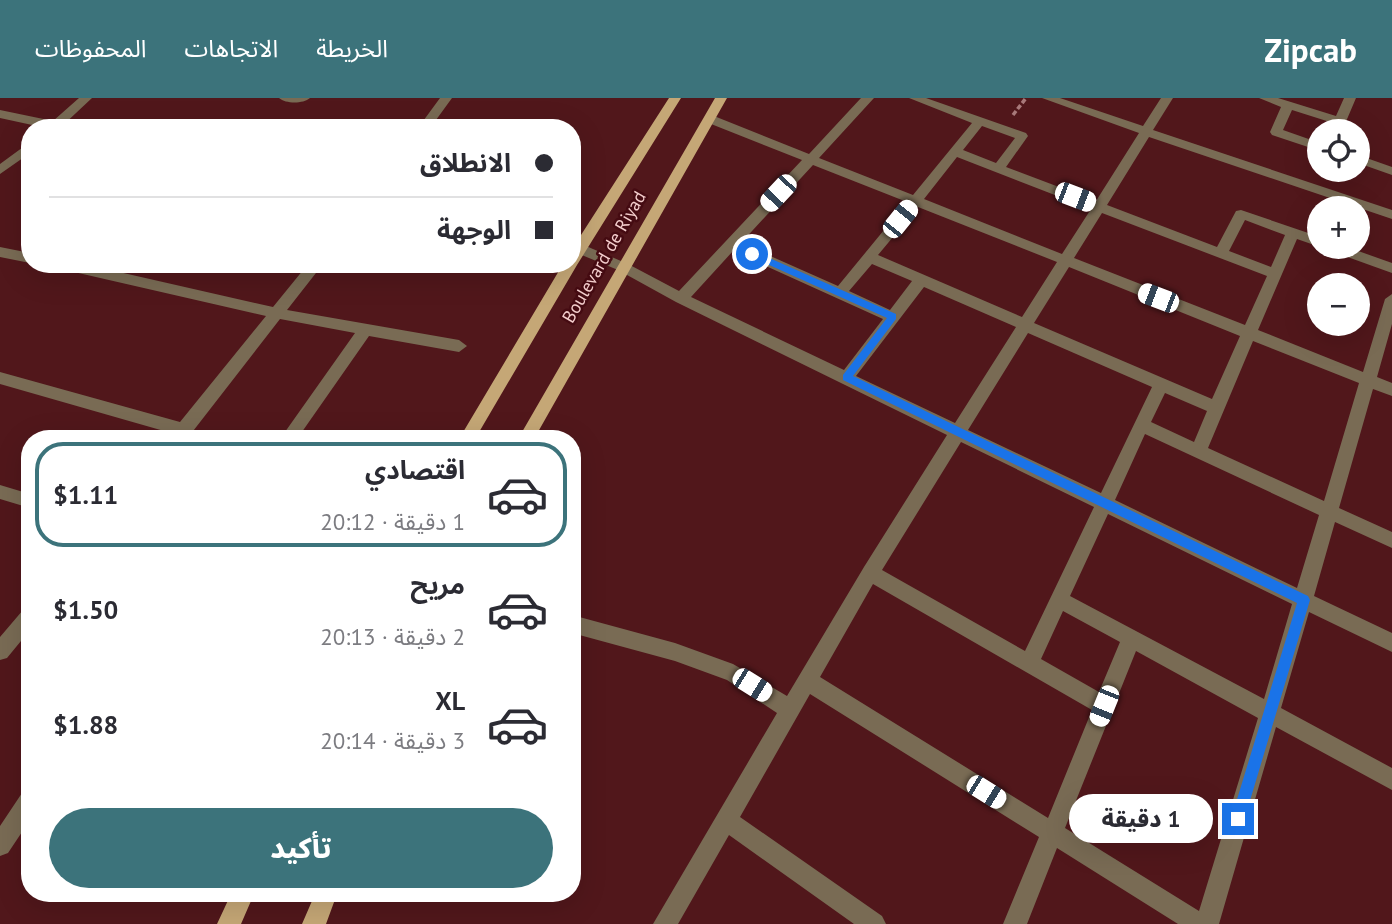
<!DOCTYPE html>
<html lang="ar">
<meta charset="utf-8">
<style>
:root{--surface:#fff;--page:#f2f2f3;--text:#2b2b33;--muted:#7c7c81;--line:#e1e1e2;--accent:#3c737b}
body{margin:0;font-family:"PT Sans","Noto Sans Arabic",sans-serif;background:var(--page);color:var(--text);direction:rtl;height:100vh;display:flex;flex-direction:column;font-size:26px;white-space:nowrap}
*{box-sizing:border-box;margin:0}
p{font-size:23px;color:var(--muted)}
.icon{flex:none;width:38px;height:38px;fill:none;stroke:currentColor;stroke-width:2;stroke-linecap:round;stroke-linejoin:round}
.map{position:relative;flex:1;overflow:hidden;direction:ltr}
.details{position:absolute;left:21px;top:332px;width:560px;height:472px;display:flex;flex-direction:column;background:var(--surface);border-radius:28px;box-shadow:0 7px 28px #0002;direction:rtl}
.details>*{flex:none}
.hud{position:absolute;left:21px;top:21px;width:560px;height:154px;border-radius:28px;box-shadow:0 7px 28px #0002;direction:rtl;display:grid;align-content:center;height:154px;padding:0 28px;background:var(--surface)}
.fabs{position:absolute;left:1307px;top:21px;display:grid;gap:14px}
.fabs a{display:grid;place-items:center;width:63px;height:63px;border-radius:50%;background:var(--surface);box-shadow:0 7px 28px #0002;font-size:35px}
.end{position:absolute;width:32px;height:32px;margin:-16px;border:9px solid #1a73e8;background:#fff;box-shadow:0 0 0 4px #fff}
.from{border-radius:50%}
.bubble{position:absolute;height:49px;border-radius:24px;background:var(--surface);box-shadow:0 7px 28px #0002;font-size:23px;font-weight:800;line-height:49px;text-align:center;direction:rtl}
.car{position:absolute;width:21px;height:42px;margin:-21px -10px;border-radius:9px;box-shadow:0 0 5px 2px #0007;background:linear-gradient(#fff 24%,#345 0 40%,#fff 0 76%,#345 0 86%,#fff 0)}
.hud b{display:flex;align-items:center;gap:24px;height:66px;font-size:26px}
.hud b+b{border-top:2px solid var(--line)}
.hud i{width:18px;height:18px;background:var(--text)}
ul{padding:12px 0 0;list-style:none}
li{display:flex;align-items:center;gap:21px;height:105px;margin:0 14px 10px;padding:0 14px;border:4px solid transparent;border-radius:28px}
li div{flex:1}
li b{display:block;font-size:26px}
li em{font-style:normal;font-weight:800}
li.on{border-color:var(--accent)}
li>.icon{width:63px;height:63px;stroke-width:1.5}
.button{display:flex;gap:14px;margin-top:auto;padding:14px 28px}
.button a{flex:1;height:80px;border-radius:42px;background:var(--accent);color:#fff;font-size:28px;font-weight:800;line-height:80px;text-align:center}
header{display:flex;align-items:center;gap:42px;box-sizing:border-box;height:98px;padding:0 35px;background:var(--accent);color:#fff}
header strong{font-size:33px}
nav{display:flex;gap:38px;margin-inline-start:auto;font-size:24px}
.map>svg:first-child{display:block}
.lines{fill:none;stroke-linecap:round;stroke-linejoin:round}
.path{stroke:#a8797a;stroke-width:3.5;stroke-dasharray:5 2.5;stroke-linecap:butt}
.minor{fill:#796b54;fill-rule:evenodd}
.major{fill:#c5a776;fill-rule:evenodd}
.route{fill:#1a73e8}
.labels{text-anchor:middle;stroke-width:5;stroke-linejoin:round;paint-order:stroke}
.street-label{font-size:18px;fill:#f4cecd;stroke:#450b12}
</style>
<header>
<strong>Zipcab</strong>
<nav><a>الخريطة</a><a>الاتجاهات</a><a>المحفوظات</a></nav>
</header>
<div class="map">
<svg width="1392" height="826" viewBox="0 0 1392 826">
<rect width="100%" height="100%" fill="#51171b"/>
<g class="lines">
<!-- path -->
<path class="path" d="M 1013,17 L 1026,0"/>
<!-- minor -->
<path class="minor" d="M 79,0 L 92,0 L 60,30 L 46,30 L 0,20 L 0,12 L 53,23 Z
M 279,0 L 310,0 C 303,6 286,6 279,0 Z
M 440,0 L 452,0 L 436,22 L 462,30 L 418,30 Z
M 861,0 L 874,0 L 819,60 L 913,97 L 972,25 L 909,0 L 926,0 L 1026,35 L 1028,38 L 1006,69 L 1096,103 L 1139,35 L 1042,0 L 1060,0 L 1143,28 L 1161,0 L 1173,0 L 1153,32 L 1392,112 L 1392,121 L 1149,39 L 1107,107 L 1217,149 L 1236,113 L 1241,112 L 1320,139 L 1320,149 L 1297,141 L 1258,232 L 1363,274 L 1385,201 L 1392,196 L 1392,226 L 1377,279 L 1392,285 L 1392,298 L 1373,291 L 1339,410 L 1392,434 L 1392,450 L 1335,424 L 1314,498 L 1392,535 L 1392,554 L 1309,514 L 1281,610 L 1392,670 L 1392,692 L 1276,629 L 1219,826 L 1178,826 L 1057,750 L 1027,826 L 1003,826 L 1039,739 L 810,596 L 740,719 L 882,818 L 886,826 L 854,826 L 729,737 L 678,826 L 653,826 L 777,615 L 727,582 L 675,563 L 572,535 L 572,517 L 675,545 L 733,566 L 787,598 L 864,469 L 947,337 L 676,204 L 618,172 L 572,153 L 572,142 L 628,166 L 679,193 L 802,62 L 706,24 L 706,18 L 714,18 L 809,56 ZM 982,28 L 1015,40 L 996,65 L 963,52 ZM 957,59 L 1091,111 L 1062,156 L 924,101 ZM 813,67 L 907,104 L 838,188 L 741,145 ZM 918,109 L 1057,164 L 1022,219 L 878,157 ZM 1102,115 L 1267,178 L 1245,227 L 1074,160 ZM 1245,122 L 1285,137 L 1271,169 L 1229,153 ZM 733,153 L 883,221 L 844,272 L 691,199 ZM 872,166 L 912,183 L 890,212 L 849,193 ZM 1069,169 L 1240,238 L 1212,301 L 1034,225 ZM 924,189 L 1016,229 L 955,325 L 856,278 ZM 1028,235 L 1152,289 L 1101,395 L 968,332 ZM 1253,243 L 1359,285 L 1324,403 L 1208,350 ZM 1165,295 L 1207,313 L 1194,344 L 1151,324 ZM 1145,336 L 1319,417 L 1297,490 L 1115,402 ZM 961,344 L 1094,409 L 1025,553 L 882,472 ZM 1108,416 L 1292,506 L 1264,601 L 1070,498 ZM 873,486 L 1092,612 L 1048,720 L 820,579 ZM 1063,513 L 1120,544 L 1099,594 L 1041,561 ZM 1136,553 L 1258,620 L 1199,813 L 1065,730 Z
M 1259,0 L 1278,0 L 1336,18 L 1344,0 L 1356,0 L 1342,33 L 1330,33 L 1333,25 L 1292,12 L 1283,32 L 1320,45 L 1320,53 L 1272,37 L 1270,34 L 1281,9 Z
M 30,44 L 30,55 L 0,76 L 0,66 Z
M 1358,57 L 1392,69 L 1392,77 L 1358,65 Z
M 0,149 L 30,155 L 30,165 L 0,159 Z
M 1326,149 L 1347,149 L 1392,165 L 1392,175 L 1328,152 Z
M 54,166 L 84,166 L 273,209 L 308,166 L 323,166 L 287,212 L 459,242 L 467,248 L 459,254 L 369,238 L 297,341 L 280,341 L 355,235 L 280,221 L 190,337 L 185,341 L 168,341 L 171,335 L 0,286 L 0,274 L 180,324 L 266,218 L 61,171 Z
M 0,387 L 30,396 L 30,410 L 0,401 Z
M 30,509 L 30,532 L 7,560 L 0,562 L 0,539 L 23,512 Z
M 30,692 L 30,722 L 8,755 L 0,758 L 0,728 L 22,695 Z"/>
<!-- major -->
<path class="major" d="M 669,0 L 681,0 L 577,167 L 475,341 L 459,341 L 563,166 L 572,166 L 572,151 Z
M 715,0 L 727,0 L 534,341 L 518,341 Z
M 231,796 L 254,796 L 241,826 L 217,826 Z
M 315,796 L 337,796 L 326,826 L 302,826 Z"/>
</g>
<!-- route -->
<path class="route" d="M 749,154 L 756,154 L 896,216 L 896,221 L 853,278 L 1308,498 L 1310,502 L 1243,726 L 1238,728 L 1231,721 L 1297,505 L 843,282 L 843,277 L 887,220 L 749,158 Z"/>
<g class="labels">
<!-- street labels -->
<g class="street-label">
<text transform="translate(604 159) rotate(-60)" y="6">Boulevard de Riyad</text>
</g>
</g>
</svg>
<div class="fabs">
<a><svg class="icon" aria-label="locate" viewBox="0 0 24 24"><circle cx="12" cy="12" r="6"/><path d="M12 2v4M12 18v4M2 12h4M18 12h4"/></svg></a>
<a>+</a>
<a>−</a>
</div>
<i class="end from" style="left:752px;top:156px"></i>
<i class="end" style="left:1238px;top:721px"></i>
<div class="bubble" style="left:1069px;top:696px;width:144px">1 دقيقة</div>
<i class="car" style="left:778px;top:95px;rotate:223deg"></i>
<i class="car" style="left:1075px;top:99px;rotate:111deg"></i>
<i class="car" style="left:900px;top:121px;rotate:39deg"></i>
<i class="car" style="left:1158px;top:200px;rotate:291deg"></i>
<i class="car" style="left:752px;top:587px;rotate:122deg"></i>
<i class="car" style="left:1104px;top:608px;rotate:202deg"></i>
<i class="car" style="left:986px;top:694px;rotate:122deg"></i>
<div class="hud">
<b><i class="from"></i>الانطلاق</b>
<b><i></i>الوجهة</b>
</div>
<section class="details">
<ul>
<li class="on"><svg class="icon" aria-label="car" viewBox="0 0 24 24"><path d="M5 17H2v-5l4-1 3-4h7l3 4 3 1v5h-3M9 17h6M6 11h13"/><circle cx="7" cy="17" r="2"/><circle cx="17" cy="17" r="2"/></svg><div><b>اقتصادي</b><p>1 دقيقة · 20:12</p></div><em>$1.11</em></li>
<li><svg class="icon" aria-label="car" viewBox="0 0 24 24"><path d="M5 17H2v-5l4-1 3-4h7l3 4 3 1v5h-3M9 17h6M6 11h13"/><circle cx="7" cy="17" r="2"/><circle cx="17" cy="17" r="2"/></svg><div><b>مريح</b><p>2 دقيقة · 20:13</p></div><em>$1.50</em></li>
<li><svg class="icon" aria-label="car" viewBox="0 0 24 24"><path d="M5 17H2v-5l4-1 3-4h7l3 4 3 1v5h-3M9 17h6M6 11h13"/><circle cx="7" cy="17" r="2"/><circle cx="17" cy="17" r="2"/></svg><div><b>XL</b><p>3 دقيقة · 20:14</p></div><em>$1.88</em></li>
</ul>
<div class="button"><a>تأكيد</a></div>
</section>
</div>
